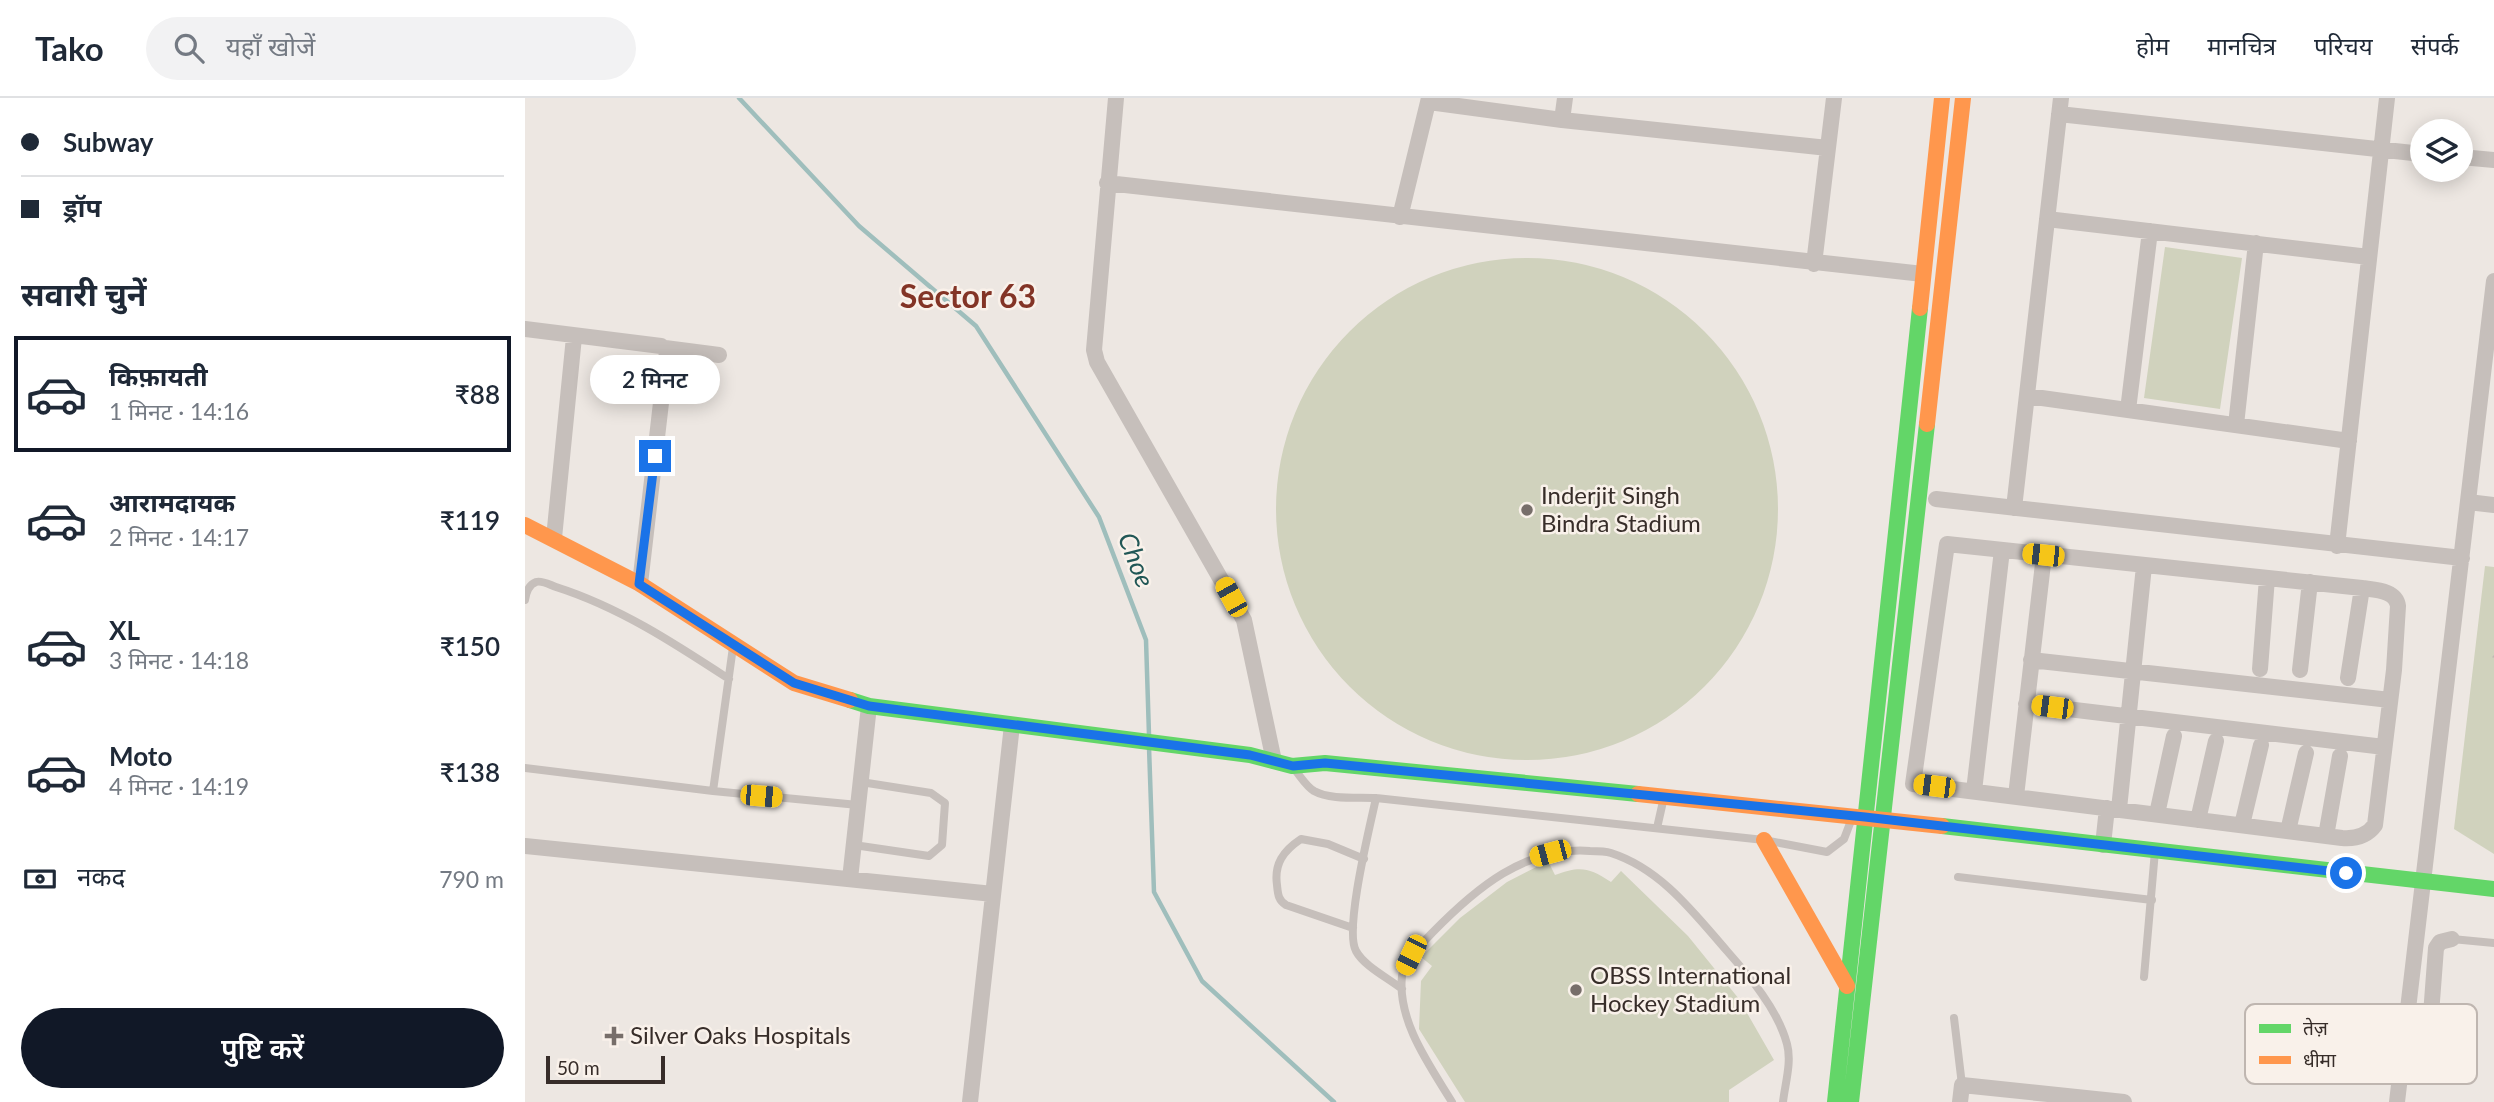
<!DOCTYPE html>
<html lang="hi">
<meta charset="utf-8">
<style>
:root{--surface:#fff;--page:#f2f2f3;--text:#1f2937;--muted:#747a83;--line:#e0e1e3;--accent:#111827}
body{margin:0;font-family:Lato,"Noto Sans Devanagari",sans-serif;background:var(--page);color:var(--text);height:100vh;display:flex;flex-direction:column;font-size:26px;white-space:nowrap}
*{box-sizing:border-box;margin:0}
p{font-size:23px;color:var(--muted)}
.icon{flex:none;width:38px;height:38px;fill:none;stroke:currentColor;stroke-width:2;stroke-linecap:round;stroke-linejoin:round}
.map{position:relative;flex:1;overflow:hidden}
.side{display:flex;flex-direction:column;background:var(--surface);width:525px}
.side>*{flex:none}
.hud{display:grid;align-content:center;height:154px;padding:0 21px;background:var(--surface)}
.controls{position:absolute;left:1885px;top:21px;display:grid;gap:14px}
.controls a{display:grid;place-items:center;width:63px;height:63px;border-radius:50%;background:var(--surface);box-shadow:0 4px 18px #0003;font-size:35px}
.scale{position:absolute;left:21px;bottom:18px;width:119px;box-sizing:border-box;padding-left:7px;border:4px solid #372d29;border-top:0;font-size:19px;line-height:24px;white-space:nowrap;color:#372d29;-webkit-text-stroke:5px #f9f1ea;paint-order:stroke}
.end{position:absolute;width:32px;height:32px;margin:-16px;border:9px solid #1a73e8;background:#fff;box-shadow:0 0 0 4px #fff}
.from{border-radius:50%}
.bubble{position:absolute;height:49px;border-radius:24px;background:var(--surface);box-shadow:0 4px 18px #0003;font-size:23px;font-weight:600;line-height:49px;text-align:center}
.car{position:absolute;width:21px;height:42px;margin:-21px -10px;border-radius:9px;box-shadow:0 0 5px 2px #0007;background:linear-gradient(#f5c518 24%,#345 0 40%,#f5c518 0 76%,#345 0 86%,#f5c518 0)}
.hud b{display:flex;align-items:center;gap:24px;height:66px;font-size:26px}
.hud b+b{border-top:2px solid var(--line)}
.hud i{width:18px;height:18px;background:var(--text)}
ul{padding:0;list-style:none}
li{display:flex;align-items:center;gap:21px;height:116px;margin:0 14px 10px;padding:0 7px;border:4px solid transparent;border-radius:0px}
li div{flex:1}
li b{display:block;font-size:26px}
li em{font-style:normal;font-weight:600}
li.on{border-color:var(--accent)}
li>.icon{width:63px;height:63px;stroke-width:1.5}
h2{padding:0 21px;font-size:32px;line-height:84px}
.pay{display:flex;align-items:center;gap:18px;height:77px;padding:0 21px;font-size:26px}
.pay p{margin-inline-start:auto}
.button{display:flex;gap:14px;margin-top:auto;padding:14px 21px}
.button a{flex:1;height:80px;border-radius:42px;background:var(--accent);color:#fff;font-size:28px;font-weight:600;line-height:80px;text-align:center}
header{display:flex;align-items:center;gap:42px;box-sizing:border-box;height:98px;padding:0 35px;background:var(--surface);border-bottom:2px solid var(--line)}
header strong{font-size:33px}
nav{display:flex;gap:38px;margin-inline-start:auto;font-size:24px}
.search{width:490px;height:63px;background:var(--page);display:flex;align-items:center;gap:18px;box-sizing:border-box;padding:0 24px;border-radius:38px;color:var(--muted);font-size:26px}
main{display:flex;flex:1;min-height:0}
.map>svg:first-child{display:block}
.park{fill:#d0d2bd}
.lines{fill:none;stroke-linecap:round;stroke-linejoin:round}
.stream{stroke:#9fbebc;stroke-width:4.5}
.path{stroke:#bfb8b3;stroke-width:2.5;stroke-dasharray:3.5 3.5;stroke-linecap:butt}
.lane{stroke:#c6bfbb;stroke-width:8}
.street{stroke:#c6bfbb;stroke-width:16}
.fast{stroke:#63d668;stroke-width:16}
.slow{stroke:#ff974d;stroke-width:16}
.route{stroke:#1a73e8;stroke-width:9}
.poi-dot{fill:#776e6a;stroke:#f9f1ea;stroke-width:2.5}
.labels{text-anchor:middle;stroke-width:5;stroke-linejoin:round;paint-order:stroke}
.poi-label{font-size:24px;fill:#372d29;stroke:#f9f1ea;text-anchor:start}
.water-label{font-size:26px;font-style:italic;fill:#215756;stroke:#f9f1ea}
.district-label{font-size:32px;font-weight:bold;fill:#833426;stroke:#f9f1ea}
.key{fill:#f9f1ea;stroke:#bfb6b0;stroke-width:2}
.key-label{font-size:19px;fill:#372d29}
</style>
<header>
<strong>Tako</strong>
<div class="search"><svg class="icon" aria-label="search" viewBox="0 0 24 24"><circle cx="10" cy="10" r="6"/><path d="M15 15l6 6"/></svg>यहाँ खोजें</div>
<nav><a>होम</a><a>मानचित्र</a><a>परिचय</a><a>संपर्क</a></nav>
</header>
<main>
<section class="side">
<div class="hud">
<b><i class="from"></i>Subway</b>
<b><i></i>ड्रॉप</b>
</div>
<h2>सवारी चुनें</h2>
<ul>
<li class="on"><svg class="icon" aria-label="car" viewBox="0 0 24 24"><path d="M5 17H2v-5l4-1 3-4h7l3 4 3 1v5h-3M9 17h6M6 11h13"/><circle cx="7" cy="17" r="2"/><circle cx="17" cy="17" r="2"/></svg><div><b>किफ़ायती</b><p>1 मिनट · 14:16</p></div><em>₹88</em></li>
<li><svg class="icon" aria-label="car" viewBox="0 0 24 24"><path d="M5 17H2v-5l4-1 3-4h7l3 4 3 1v5h-3M9 17h6M6 11h13"/><circle cx="7" cy="17" r="2"/><circle cx="17" cy="17" r="2"/></svg><div><b>आरामदायक</b><p>2 मिनट · 14:17</p></div><em>₹119</em></li>
<li><svg class="icon" aria-label="car" viewBox="0 0 24 24"><path d="M5 17H2v-5l4-1 3-4h7l3 4 3 1v5h-3M9 17h6M6 11h13"/><circle cx="7" cy="17" r="2"/><circle cx="17" cy="17" r="2"/></svg><div><b>XL</b><p>3 मिनट · 14:18</p></div><em>₹150</em></li>
<li><svg class="icon" aria-label="car" viewBox="0 0 24 24"><path d="M5 17H2v-5l4-1 3-4h7l3 4 3 1v5h-3M9 17h6M6 11h13"/><circle cx="7" cy="17" r="2"/><circle cx="17" cy="17" r="2"/></svg><div><b>Moto</b><p>4 मिनट · 14:19</p></div><em>₹138</em></li>
</ul>
<div class="pay"><svg class="icon" aria-label="cash" viewBox="0 0 24 24"><path d="M3 7h18v10H3z"/><circle cx="12" cy="12" r="2"/></svg>नकद<p>790 m</p></div>
<div class="button"><a>पुष्टि करें</a></div>
</section>
<div class="map">
<svg width="1969" height="1004" viewBox="0 0 1969 1004">
<rect width="100%" height="100%" fill="#ede7e2"/>
<!-- park -->
<path class="park" d="M 1640,149 L 1717,160 L 1695,311 L 1619,300 Z
M751 411a251 251 0 1 1 502 0a251 251 0 1 1-502 0Z
M 1960,468 L 1969,469 L 1969,756 L 1929,731 Z
M 1023,763 L 1030,777 C 1055,768 1063,769 1086,784 L 1096,773 L 1163,838 L 1214,901 L 1249,962 L 1204,992 L 1204,1004 L 940,1004 L 894,931 L 896,883 L 907,868 L 896,859 L 935,820 L 982,784 Z"/>
<g class="lines">
<!-- stream -->
<path class="stream" d="M 214,0 L 334,128 L 451,228 L 574,419 L 621,542 L 624,637
M 624,649 L 629,794 L 677,883 L 809,1004"/>
<!-- path -->
<path class="path" d="M 1968,558 L 1969,559"/>
<!-- lane -->
<path class="lane" d="M 0,502 C 1,495 3,487 11,484 C 17,482 25,487 31,489 C 94,509 149,545 204,581
M 0,670 L 188,693 L 333,707
M 770,672 C 776,679 781,688 789,693 C 805,702 833,699 851,700 L 1239,742 L 1302,754 L 1319,741 L 1327,720
M 188,693 L 208,549
M 851,700 C 845,728 819,832 831,853 C 839,868 863,880 877,891
M 1132,730 L 1139,699
M 329,747 L 404,758 L 417,747 L 420,705 L 406,695 L 336,684
M 1433,779 L 1627,802
M 828,830 L 761,807 C 753,802 753,796 752,787 C 749,766 758,753 776,741 L 803,746 L 839,761
M 1927,841 L 1969,845
M 1619,879 L 1630,753
M 1429,920 L 1437,987
M 927,1004 C 905,968 872,923 877,878 C 879,861 895,848 907,835 C 950,791 1000,748 1065,753 C 1072,753 1080,753 1086,755 C 1136,771 1169,815 1202,853 C 1225,879 1253,912 1262,946 C 1267,964 1260,986 1258,1004"/>
<!-- street -->
<path class="street" d="M 591,0 L 569,252 L 572,264 L 719,522 L 749,663
M 904,4 L 1037,22 L 1303,50
M 1534,16 L 1897,56
M 1037,22 L 1040,0
M 1936,59 L 1969,62
M 582,85 L 1398,176
M 875,119 L 904,0
M 1522,121 L 1844,159
M 1289,166 L 1309,0
M 0,231 L 136,248 L 142,253 L 115,486
M 140,250 L 194,257
M 1502,298 L 1824,343
M 1603,312 L 1625,133
M 1711,327 L 1731,145
M 1411,401 L 1937,460
M 1943,404 L 1969,407
M 1489,410 L 1536,0
M 29,440 L 49,239
M 1422,446 L 1837,490 C 1850,492 1871,492 1873,508 L 1869,572 L 1850,727 C 1842,738 1830,741 1817,740 L 1388,686 Z
M 1812,448 L 1862,0
M 1506,562 L 1865,602
M 1735,571 L 1742,480
M 1775,572 L 1785,484
M 1823,580 L 1837,490
M 1501,606 L 1859,649
M 1449,693 L 1477,452
M 1491,698 L 1519,457
M 1594,711 L 1619,468
M 1632,716 L 1649,638
M 1673,722 L 1691,643
M 1717,727 L 1736,647
M 1763,733 L 1781,655
M 1801,738 L 1815,658
M 1578,747 L 1582,710
M 0,748 L 468,796
M 325,781 L 344,608
M 1879,949 L 1891,951 L 1904,943 L 1911,850 L 1915,844 L 1927,841
M 445,1004 L 487,627
M 1435,1004 L 1437,987 L 1599,1004
M 1872,1004 L 1969,183"/>
<!-- fast -->
<path class="fast" d="M 325,602 L 344,608 L 725,657 L 767,668 L 800,665 L 1113,696
M 1417,728 L 1969,791
M 1310,1004 L 1395,210
M 1326,1004 L 1402,326"/>
<!-- slow -->
<path class="slow" d="M 1395,210 L 1417,0
M 1402,326 L 1438,0
M 0,427 L 115,486 L 269,585 L 325,602
M 1113,696 L 1417,728
M 1239,742 L 1322,888"/>
</g>
<g class="lines">
<!-- route -->
<path class="route" d="M 130,358 L 114,486 L 269,585 L 344,608 L 725,657 L 768,668 L 800,665 L 1340,719 L 1821,775"/>
</g>
<!-- markers -->
<g class="poi-dot">
<circle cx="1002" cy="412" r="7"/>
<circle cx="1051" cy="892" r="7"/>
<path d="M85.5 927.5h7v7h7v7h-7v7h-7v-7h-7v-7h7z"/>
</g>
<g class="labels">
<!-- poi labels -->
<g class="poi-label">
<text x="1016" y="406">Inderjit Singh<tspan x="1016" dy="28">Bindra Stadium</tspan></text>
<text x="1065" y="886">OBSS International<tspan x="1065" dy="28">Hockey Stadium</tspan></text>
<text x="105" y="946">Silver Oaks Hospitals</text>
</g>
<!-- water labels -->
<g class="water-label">
<text transform="translate(611 462) rotate(69)" y="9">Choe</text>
</g>
<!-- district labels -->
<g class="district-label">
<text x="443" y="210">Sector 63</text>
</g>
</g>
<!-- legend -->
<rect x="1720" y="906" width="232" height="80" rx="10" class="key"/>
<rect x="1734" y="926" width="32" height="9" fill="#63d668"/>
<rect x="1734" y="958" width="32" height="8" fill="#ff974d"/>
<g class="key-label">
<text x="1778" y="937">तेज़</text>
<text x="1778" y="969">धीमा</text>
</g>
</svg>
<div class="controls">
<a><svg class="icon" aria-label="layers" viewBox="0 0 24 24"><path d="M12 4l9 5-9 5-9-5zM3 14l9 5 9-5"/></svg></a>
</div>
<div class="scale">50 m</div>
<i class="end from" style="left:1821px;top:775px"></i>
<i class="end" style="left:130px;top:358px"></i>
<div class="bubble" style="left:65px;top:257px;width:130px">2 मिनट</div>
<i class="car" style="left:1518px;top:457px;rotate:276deg"></i>
<i class="car" style="left:706px;top:499px;rotate:331deg"></i>
<i class="car" style="left:1527px;top:609px;rotate:277deg"></i>
<i class="car" style="left:1409px;top:688px;rotate:277deg"></i>
<i class="car" style="left:236px;top:698px;rotate:95deg"></i>
<i class="car" style="left:1025px;top:755px;rotate:255deg"></i>
<i class="car" style="left:886px;top:857px;rotate:206deg"></i>
</div>
</main>
